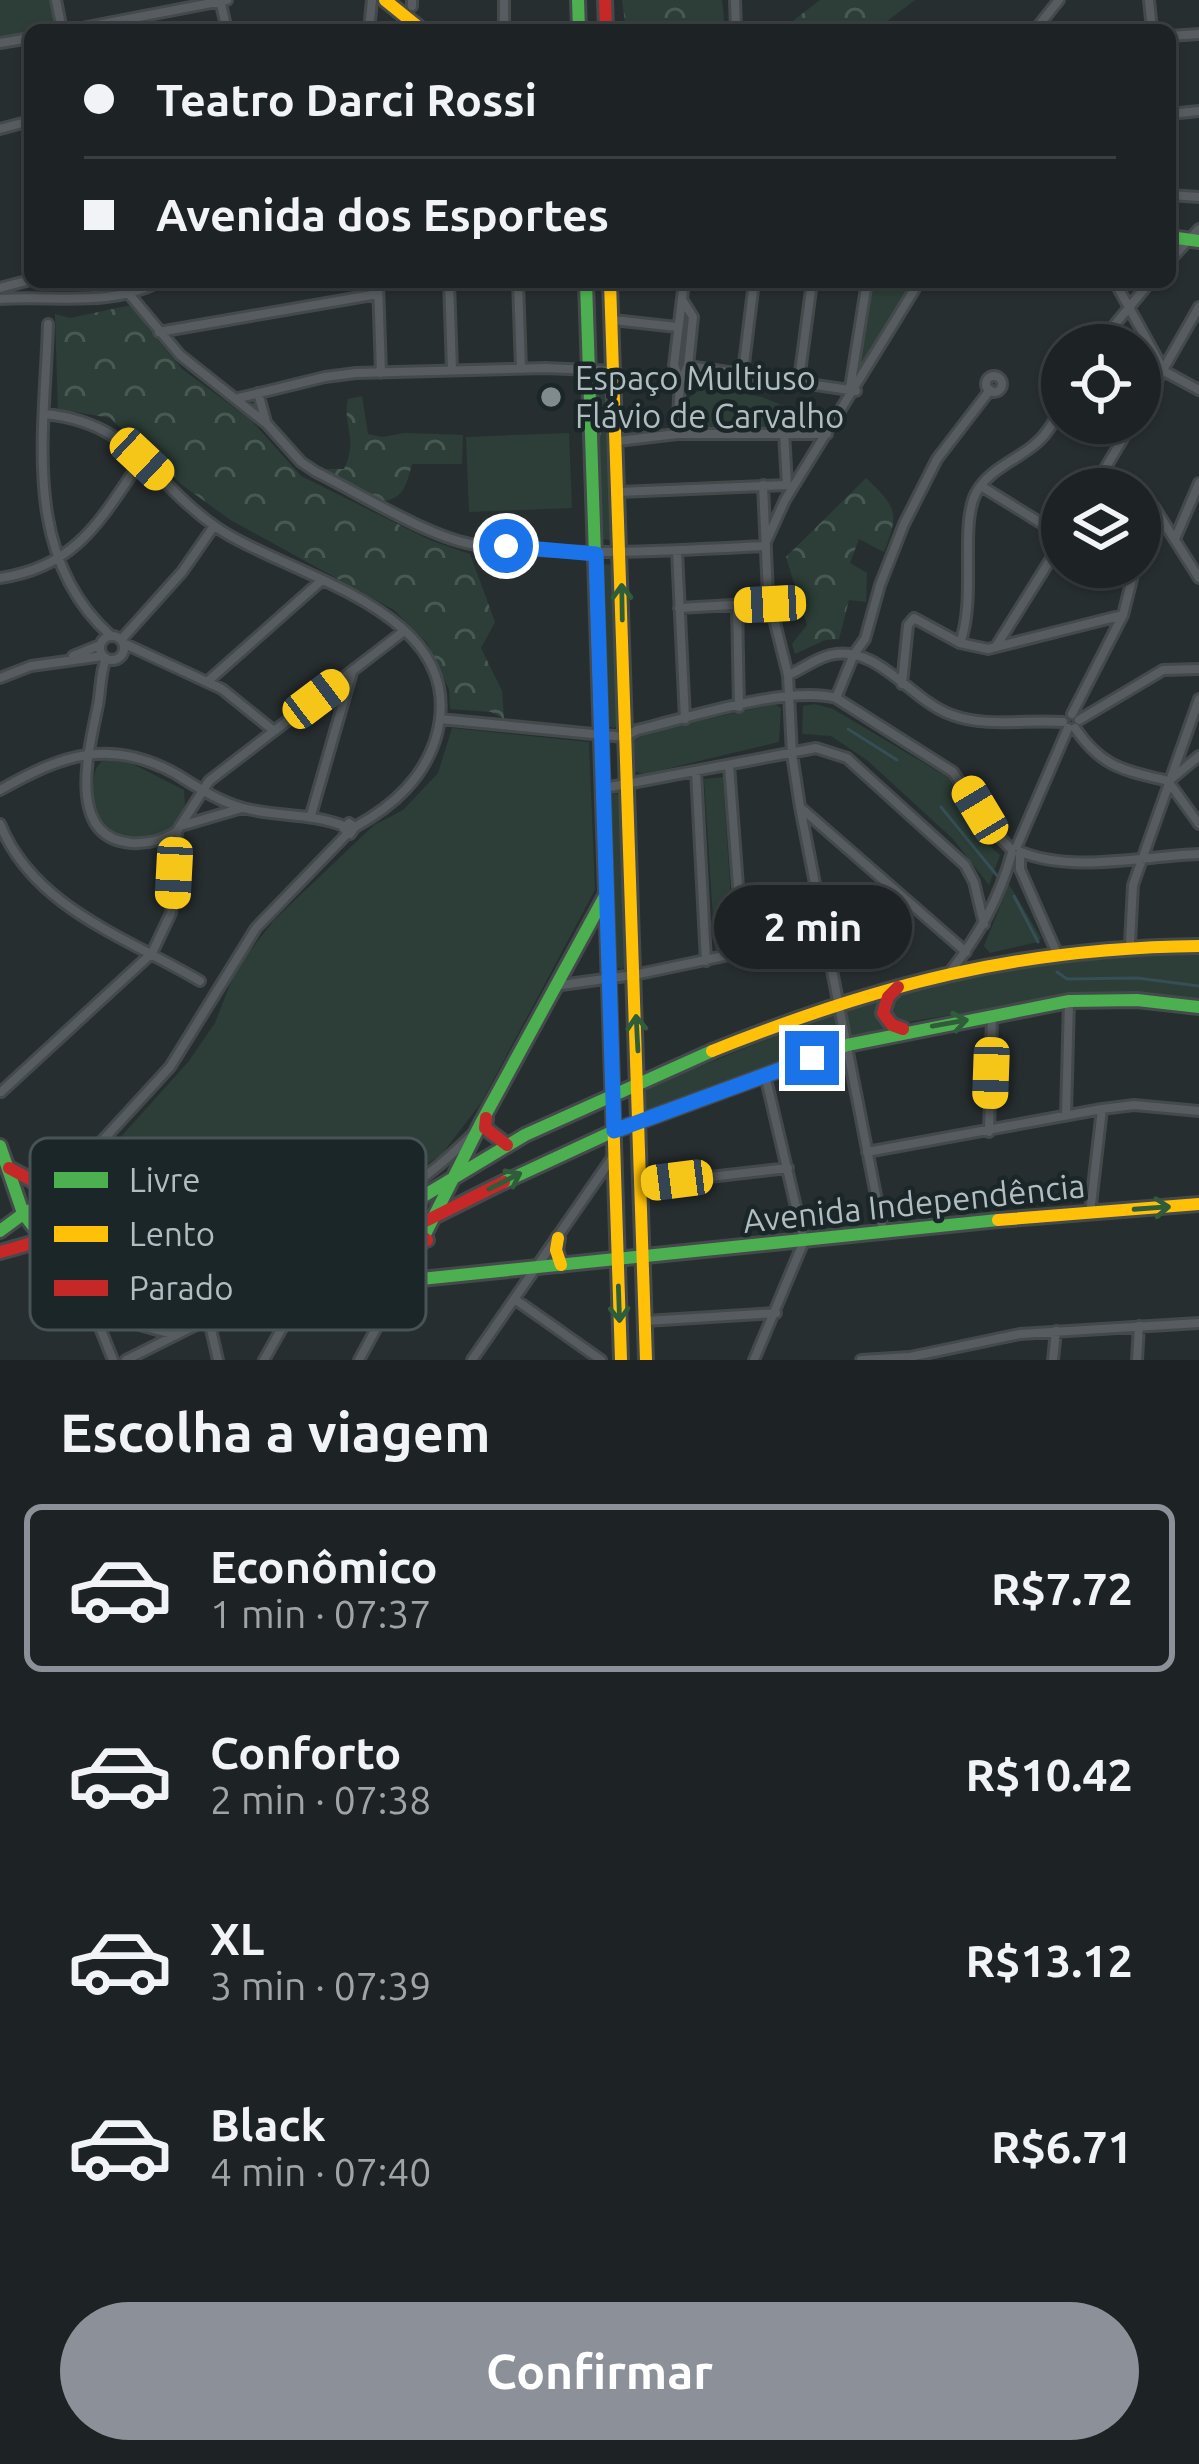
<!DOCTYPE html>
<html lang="pt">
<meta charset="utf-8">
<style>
:root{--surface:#1d2224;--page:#252a2c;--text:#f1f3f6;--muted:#a0a4a6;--line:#3b3f41;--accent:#8c9099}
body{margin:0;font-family:Ubuntu,sans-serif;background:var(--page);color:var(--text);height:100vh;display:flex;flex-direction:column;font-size:45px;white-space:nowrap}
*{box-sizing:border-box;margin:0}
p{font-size:39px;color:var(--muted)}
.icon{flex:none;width:66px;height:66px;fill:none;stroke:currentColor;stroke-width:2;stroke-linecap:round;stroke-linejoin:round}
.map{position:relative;height:1360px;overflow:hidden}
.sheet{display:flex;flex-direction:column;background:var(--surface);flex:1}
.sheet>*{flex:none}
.guide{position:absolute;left:24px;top:24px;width:1152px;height:264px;border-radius:18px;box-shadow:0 3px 9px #0004,0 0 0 3px var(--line);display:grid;align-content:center;height:264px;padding:0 60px;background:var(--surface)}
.tools{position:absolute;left:1041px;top:324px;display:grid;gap:24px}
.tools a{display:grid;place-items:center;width:120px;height:120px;border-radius:50%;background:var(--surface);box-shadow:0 3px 9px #0004,0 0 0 3px var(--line);font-size:60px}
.end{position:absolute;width:54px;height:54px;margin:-27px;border:15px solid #1a73e8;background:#fff;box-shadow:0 0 0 6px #fff}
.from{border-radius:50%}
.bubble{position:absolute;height:84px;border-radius:42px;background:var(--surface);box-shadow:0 3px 9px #0004,0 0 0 3px var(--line);font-size:39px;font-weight:600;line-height:84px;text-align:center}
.car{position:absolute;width:36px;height:72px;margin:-36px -18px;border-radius:15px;box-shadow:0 0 9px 3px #0007;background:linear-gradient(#f5c518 24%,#345 0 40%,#f5c518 0 76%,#345 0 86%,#f5c518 0)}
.guide b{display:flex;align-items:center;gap:42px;height:114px;font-size:45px}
.guide b+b{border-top:3px solid var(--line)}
.guide i{width:30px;height:30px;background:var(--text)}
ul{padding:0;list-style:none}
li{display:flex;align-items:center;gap:36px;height:168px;margin:0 24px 18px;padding:0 36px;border:6px solid transparent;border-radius:18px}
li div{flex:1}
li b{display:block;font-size:45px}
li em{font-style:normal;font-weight:600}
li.selected{border-color:var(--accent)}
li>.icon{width:108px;height:108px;stroke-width:1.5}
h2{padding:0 60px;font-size:54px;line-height:144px}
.cta{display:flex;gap:24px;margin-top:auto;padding:24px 60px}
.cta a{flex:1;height:138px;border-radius:72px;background:var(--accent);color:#fff;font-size:48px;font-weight:600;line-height:138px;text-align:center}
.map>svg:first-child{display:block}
.grass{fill:url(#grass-tufts)}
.forest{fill:url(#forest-crowns)}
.park{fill:#2c3e37}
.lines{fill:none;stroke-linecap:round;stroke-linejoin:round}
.stream{stroke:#364e55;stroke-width:3}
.street-casing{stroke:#44494b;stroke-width:14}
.fast-casing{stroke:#44494b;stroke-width:18}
.slow-casing{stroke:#44494b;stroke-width:18}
.jam-casing{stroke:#44494b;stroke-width:18}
.street{stroke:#565c5f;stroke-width:8}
.fast{stroke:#4caf50;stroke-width:12}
.slow{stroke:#ffc107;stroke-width:12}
.jam{stroke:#c62828;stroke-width:12}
.oneway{stroke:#2f5d39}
.route{stroke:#1a73e8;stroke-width:15}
.poi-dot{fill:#808b8e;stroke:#1b2629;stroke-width:4.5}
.labels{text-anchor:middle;stroke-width:9;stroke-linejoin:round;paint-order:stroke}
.poi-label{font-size:33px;fill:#b0bdc1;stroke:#1b2629;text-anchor:start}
.street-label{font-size:33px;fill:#b0bdc1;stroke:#1b2629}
.key{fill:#1b2629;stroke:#485357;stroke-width:3}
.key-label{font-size:33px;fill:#b0bdc1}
</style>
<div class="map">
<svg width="1199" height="1360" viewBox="0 0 1199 1360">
<defs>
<pattern id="grass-tufts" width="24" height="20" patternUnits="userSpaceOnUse" patternTransform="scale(3)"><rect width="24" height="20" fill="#2c3e37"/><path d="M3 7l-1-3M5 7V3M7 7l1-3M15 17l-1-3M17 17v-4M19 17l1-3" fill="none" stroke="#485852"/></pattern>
<pattern id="forest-crowns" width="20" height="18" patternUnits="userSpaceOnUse" patternTransform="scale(3)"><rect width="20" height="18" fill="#2c3e37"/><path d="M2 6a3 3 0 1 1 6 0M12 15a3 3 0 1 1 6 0" fill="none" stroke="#485852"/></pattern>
</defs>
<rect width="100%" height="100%" fill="#272e30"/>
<!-- grass -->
<path class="grass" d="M 593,379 L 604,379 L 608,385 L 612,541 L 600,538 Z
M 602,564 L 613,565 L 618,724 L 614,728 L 606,725 Z"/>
<!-- forest -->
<path class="forest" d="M 622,0 L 722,0 L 725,30 L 699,27 L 696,30 L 626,30 Z
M 820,0 L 915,0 L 875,30 L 781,30 Z
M 136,304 L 147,327 L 182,369 L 251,420 L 301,476 L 432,541 L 470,554 L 495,622 L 481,648 L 502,691 L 504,719 L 491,712 L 450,709 L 449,689 L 427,643 L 394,610 L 229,519 L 181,484 L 110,418 L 58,409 L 55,314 L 70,318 Z
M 362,396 L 368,434 L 382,437 L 405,433 L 463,435 L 462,464 L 412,464 C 407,481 405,499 383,501 L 328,473 L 324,469 L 344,469 C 359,437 342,426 348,399 Z
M 866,478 C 896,507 900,512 884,552 L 859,539 L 850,563 L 867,573 L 866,602 L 849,600 L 839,639 L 825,640 L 795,654 L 792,644 L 807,625 L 786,557 Z"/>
<!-- park -->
<path class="park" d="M 0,0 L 50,0 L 54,21 L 48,28 L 0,37 Z
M 870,282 L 911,282 L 863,363 L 859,361 Z
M 704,387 L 762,397 L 804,414 L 808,428 L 681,430 L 683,402 Z
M 569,433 L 572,508 L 469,512 L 466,437 Z
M 775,704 L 781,708 L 779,742 L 645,774 L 632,771 L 628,742 L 635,735 Z
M 815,704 L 833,709 L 951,779 L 965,798 L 981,838 L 1000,855 L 989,885 L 953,839 L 868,761 L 831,736 L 802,734 L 803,706 Z
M 452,728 L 589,742 L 595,890 L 481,1103 L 442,1154 L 378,1196 L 312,1217 L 268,1218 L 83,1179 L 189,1061 L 215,1023 L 236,969 L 274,920 L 374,825 L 403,810 L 438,773 Z
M 114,760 L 135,765 L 184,790 L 185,805 L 173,832 C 133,844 86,842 93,787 C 94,775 94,769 102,761 Z
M 723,777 L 734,945 L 715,951 L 704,779 Z
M 617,794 L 621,799 L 626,965 L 622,969 L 613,966 L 608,799 L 609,795 Z
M 1009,884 L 1041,938 L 1038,942 L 990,953 L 984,946 Z
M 1173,947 L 1199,950 L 1199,1000 L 1078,994 L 914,1021 L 856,1037 L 647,1110 L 642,1101 L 648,1087 C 757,1044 865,997 979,969 C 1042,953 1108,951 1173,947 Z
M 437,1192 L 434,1203 C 332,1257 298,1265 184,1241 C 150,1235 118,1223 83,1224 L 81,1207 C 150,1228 248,1261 319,1246 C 362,1237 399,1213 437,1192 Z"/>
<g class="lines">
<!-- stream -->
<path class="stream" d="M 848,729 L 897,760
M 941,807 L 999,878
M 1014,896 L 1038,942
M 1057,972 L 1067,979 L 1137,978 L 1199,986"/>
<!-- street casing -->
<g class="street-casing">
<path id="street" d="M 56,0 L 62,30
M 220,0 L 227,30
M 412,0 L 412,6
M 735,0 L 736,30
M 1149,0 L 1152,30
M 71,30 L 227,0
M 369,30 L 372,0
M 504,30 L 504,0
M 1035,30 L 1059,0
M 1170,36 L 1199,34
M 0,43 L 30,38
M 1170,114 L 1199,111
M 0,129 L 30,121
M 1170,195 L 1199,197
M 1170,260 L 1199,229
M 378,282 L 381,373
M 449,282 L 452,370
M 518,282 L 521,369
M 1115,282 L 1164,371 L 1199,390
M 0,288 L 30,280
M 129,294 L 180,355 L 267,424 L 301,462 L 316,472 C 359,493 431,539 477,545 C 572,557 668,551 764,546 L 785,500 L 919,282
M 0,299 C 55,295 107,308 159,282
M 613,320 L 677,327
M 48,324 C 45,432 20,555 111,636
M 159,332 L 378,294
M 1098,345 L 1150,282
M 688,366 L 856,391
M 743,372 L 754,282
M986 384a8 8 0 1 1 16 0a8 8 0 1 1-16 0Z
M 799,380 L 812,282
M 680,382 L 688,366 L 693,317 L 683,301
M 850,388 L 867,282
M 258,393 L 266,422
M 239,398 L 325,377 L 356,373 L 545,368 L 616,371
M 1140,410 L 1199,307
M 45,414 C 135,423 150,481 216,527 C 289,577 469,609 437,734 C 425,778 393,806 355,827
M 784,432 L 787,485
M 677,434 L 680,382 L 674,365 L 684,282
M 618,441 L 677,434 L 827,434
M 763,485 L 768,595 L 788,675 L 792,754 L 800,807 L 883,1231
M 981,486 L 1062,536
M 1093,489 L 1132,423
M 619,492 L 787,485
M 1140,493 L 1154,507 L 1199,578
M 1140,519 L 1142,495
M 1175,539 L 1199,483
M 677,551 L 685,719
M 0,578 C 78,567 102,517 142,459
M 737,605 L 739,707
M 679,608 L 770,603
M100 648a12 12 0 1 1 24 0a12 12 0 1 1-24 0Z
M 121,640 L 182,572 L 214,526
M 123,643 L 222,689 L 274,731
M 960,643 C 977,597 959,526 976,493 C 988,470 1015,461 1034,445 C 1047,435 1054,421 1062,407
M 997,645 L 1062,541
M 73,656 L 100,645
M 106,658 C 100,674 101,689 98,705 C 90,746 64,837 131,843 C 148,844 161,841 176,832
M 788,675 C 803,669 814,659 830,655 C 877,643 911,701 952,715 C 986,728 1028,719 1063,722
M 0,678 L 31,666 L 103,656
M 207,682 L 322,580
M 902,684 L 908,625 L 914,618 L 960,643 L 988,649 L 1123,615
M 836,698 L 854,654 L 865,639 L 880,585 L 904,524 L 937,459 L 990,390
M 1072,714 L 1123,615 L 1135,567
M 440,719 L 624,737 L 637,730 C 688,718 787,685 836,698 L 953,772 L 991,828 L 1011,849
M 1079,720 L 1163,670 L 1199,669
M 1075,728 C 1102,768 1124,770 1168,781 L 1199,824
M 729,765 L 743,954
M 696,771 L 706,961
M 1170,780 L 1199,756
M 605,788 L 816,748 L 847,758 L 965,865 L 974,882 L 984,924
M 0,790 C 62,755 110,737 176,774 C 197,787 218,801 243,808 C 277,817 311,813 344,826
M 801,808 L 966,952
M 311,815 L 352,672
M 349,823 L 355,827 L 350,834 L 344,829 Z
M 0,824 C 34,908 126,937 200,981
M 184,825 L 242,808
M 1017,846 L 1068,728
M 1021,852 C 1073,873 1143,856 1199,854
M 1020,853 L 1020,869 L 1056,951
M 1130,943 L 1133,885 L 1199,699
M 950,972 C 979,935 999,899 1012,853
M 561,985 L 634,975 L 824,935
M 1,1092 L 152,953 L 171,913 L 177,831 L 209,781 L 404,631
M 1066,1115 L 1069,1001
M 989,1132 L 992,1016
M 867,1152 L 1102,1109 L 1134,1105 L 1199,1111
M 67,1180 C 109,1193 151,1202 194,1211 C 226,1217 262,1228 295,1228 C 365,1227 426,1181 473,1134
M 640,1185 L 788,1168
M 57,1190 L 170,1067 L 256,928 L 347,834
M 1090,1213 L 1102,1109
M 65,1241 L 113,1360
M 210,1268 L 205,1303 L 218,1360
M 516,1300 L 601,1360
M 91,1311 L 175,1335
M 645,1321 L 776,1313
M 126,1360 L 208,1319
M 264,1360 L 303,1291
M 359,1360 L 402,1281
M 472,1360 L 614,1155
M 754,1360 L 804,1241 L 765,1075
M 861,1360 L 910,1357 L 1020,1334 L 1199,1323
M 1053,1360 L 1056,1331
M 1137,1360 L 1139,1326"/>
</g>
<!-- fast casing -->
<g class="fast-casing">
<path id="fast" d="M 578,0 L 579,30
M 1170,237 L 1199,241
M 586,282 L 606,893
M 0,1146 L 23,1213 L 43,1239 L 158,1256 L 303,1291 L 998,1220
M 504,1182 L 614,1131 L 847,1045 L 1069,1001 L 1137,1000 L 1199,1007
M 0,1231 L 27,1211 L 58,1204 L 151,1223 L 275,1240 L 313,1239 L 351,1232 L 397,1212 L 525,1135 L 712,1051
M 402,1280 L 481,1123 L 605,896"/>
</g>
<!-- slow casing -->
<g class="slow-casing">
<path id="slow" d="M 385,0 L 422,30
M 610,282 L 646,1360
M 606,893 L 621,1360
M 712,1051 C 879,984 1019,948 1199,946
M 998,1220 L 1199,1204
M 558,1238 L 556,1250 L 561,1265"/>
</g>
<!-- jam casing -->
<g class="jam-casing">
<path id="jam" d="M 605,0 L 606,30
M 898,987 L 888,997 L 883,1013 L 892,1025 L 903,1029
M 486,1118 L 485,1128 L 507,1145
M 9,1168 L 61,1196 L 75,1216 L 70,1236
M 411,1229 L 427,1240
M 0,1252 C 34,1243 72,1229 108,1231 C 160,1235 211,1260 262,1263 C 352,1268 426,1219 504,1182"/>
</g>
<!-- street -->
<use href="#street" class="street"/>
<!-- fast -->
<use href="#fast" class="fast"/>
<!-- slow -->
<use href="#slow" class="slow"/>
<!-- jam -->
<use href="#jam" class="jam"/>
</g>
<!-- one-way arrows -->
<defs><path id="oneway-shaft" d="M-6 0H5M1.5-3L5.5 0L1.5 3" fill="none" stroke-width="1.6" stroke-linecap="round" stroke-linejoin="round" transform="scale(3)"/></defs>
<g class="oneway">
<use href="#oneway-shaft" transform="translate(622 602) rotate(-91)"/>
<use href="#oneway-shaft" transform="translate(950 1023) rotate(-10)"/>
<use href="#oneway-shaft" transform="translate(637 1033) rotate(-93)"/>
<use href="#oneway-shaft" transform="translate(505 1181) rotate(-27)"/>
<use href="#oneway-shaft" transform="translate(1152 1208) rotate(-4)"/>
<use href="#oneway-shaft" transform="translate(619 1304) rotate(88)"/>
</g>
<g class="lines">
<!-- route -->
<path class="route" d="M 506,546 L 596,554 L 614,1131 L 812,1058"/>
</g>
<!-- markers -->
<circle class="poi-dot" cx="551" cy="397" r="12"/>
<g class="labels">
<!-- poi labels -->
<g class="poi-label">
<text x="575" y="390">Espaço Multiuso<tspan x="575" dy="38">Flávio de Carvalho</tspan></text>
</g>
<!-- street labels -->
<g class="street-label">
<text transform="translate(914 1203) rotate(-6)" y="12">Avenida Independência</text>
</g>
</g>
<!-- legend -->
<rect x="30" y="1138" width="396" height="192" rx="18" class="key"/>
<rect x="54" y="1172" width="54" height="16" fill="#4caf50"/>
<rect x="54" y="1226" width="54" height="16" fill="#ffc107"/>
<rect x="54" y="1280" width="54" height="16" fill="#c62828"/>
<g class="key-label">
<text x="129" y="1192">Livre</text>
<text x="129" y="1246">Lento</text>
<text x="129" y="1300">Parado</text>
</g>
</svg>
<div class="tools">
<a><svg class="icon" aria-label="locate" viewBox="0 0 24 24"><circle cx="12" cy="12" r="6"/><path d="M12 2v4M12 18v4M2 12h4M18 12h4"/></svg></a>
<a><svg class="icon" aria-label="layers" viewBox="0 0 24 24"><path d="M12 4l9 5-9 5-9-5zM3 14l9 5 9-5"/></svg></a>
</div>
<i class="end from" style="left:506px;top:546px"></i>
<i class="end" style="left:812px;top:1058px"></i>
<div class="bubble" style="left:714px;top:885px;width:198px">2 min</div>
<i class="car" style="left:142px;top:459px;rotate:133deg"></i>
<i class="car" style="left:770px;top:604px;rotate:267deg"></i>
<i class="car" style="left:316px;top:699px;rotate:53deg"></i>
<i class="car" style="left:980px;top:810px;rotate:329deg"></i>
<i class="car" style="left:174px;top:873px;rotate:183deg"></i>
<i class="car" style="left:991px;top:1073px;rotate:182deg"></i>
<i class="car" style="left:677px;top:1180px;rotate:263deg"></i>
<div class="guide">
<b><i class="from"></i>Teatro Darci Rossi</b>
<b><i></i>Avenida dos Esportes</b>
</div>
</div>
<section class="sheet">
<h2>Escolha a viagem</h2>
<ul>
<li class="selected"><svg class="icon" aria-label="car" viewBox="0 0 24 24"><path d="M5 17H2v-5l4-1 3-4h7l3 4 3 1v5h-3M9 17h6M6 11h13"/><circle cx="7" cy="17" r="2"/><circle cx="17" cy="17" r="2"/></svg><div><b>Econômico</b><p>1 min · 07:37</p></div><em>R$7.72</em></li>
<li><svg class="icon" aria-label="car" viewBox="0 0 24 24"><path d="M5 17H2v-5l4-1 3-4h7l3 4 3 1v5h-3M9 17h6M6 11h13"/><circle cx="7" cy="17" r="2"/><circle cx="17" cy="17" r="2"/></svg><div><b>Conforto</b><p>2 min · 07:38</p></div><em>R$10.42</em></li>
<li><svg class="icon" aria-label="car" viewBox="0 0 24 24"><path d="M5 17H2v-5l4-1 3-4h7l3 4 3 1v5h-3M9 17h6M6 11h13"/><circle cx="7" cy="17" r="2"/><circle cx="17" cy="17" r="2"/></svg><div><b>XL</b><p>3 min · 07:39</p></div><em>R$13.12</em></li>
<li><svg class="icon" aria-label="car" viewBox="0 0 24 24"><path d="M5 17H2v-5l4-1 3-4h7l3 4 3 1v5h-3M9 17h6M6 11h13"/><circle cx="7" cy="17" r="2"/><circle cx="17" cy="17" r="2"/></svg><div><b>Black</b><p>4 min · 07:40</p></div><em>R$6.71</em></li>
</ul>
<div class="cta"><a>Confirmar</a></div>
</section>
